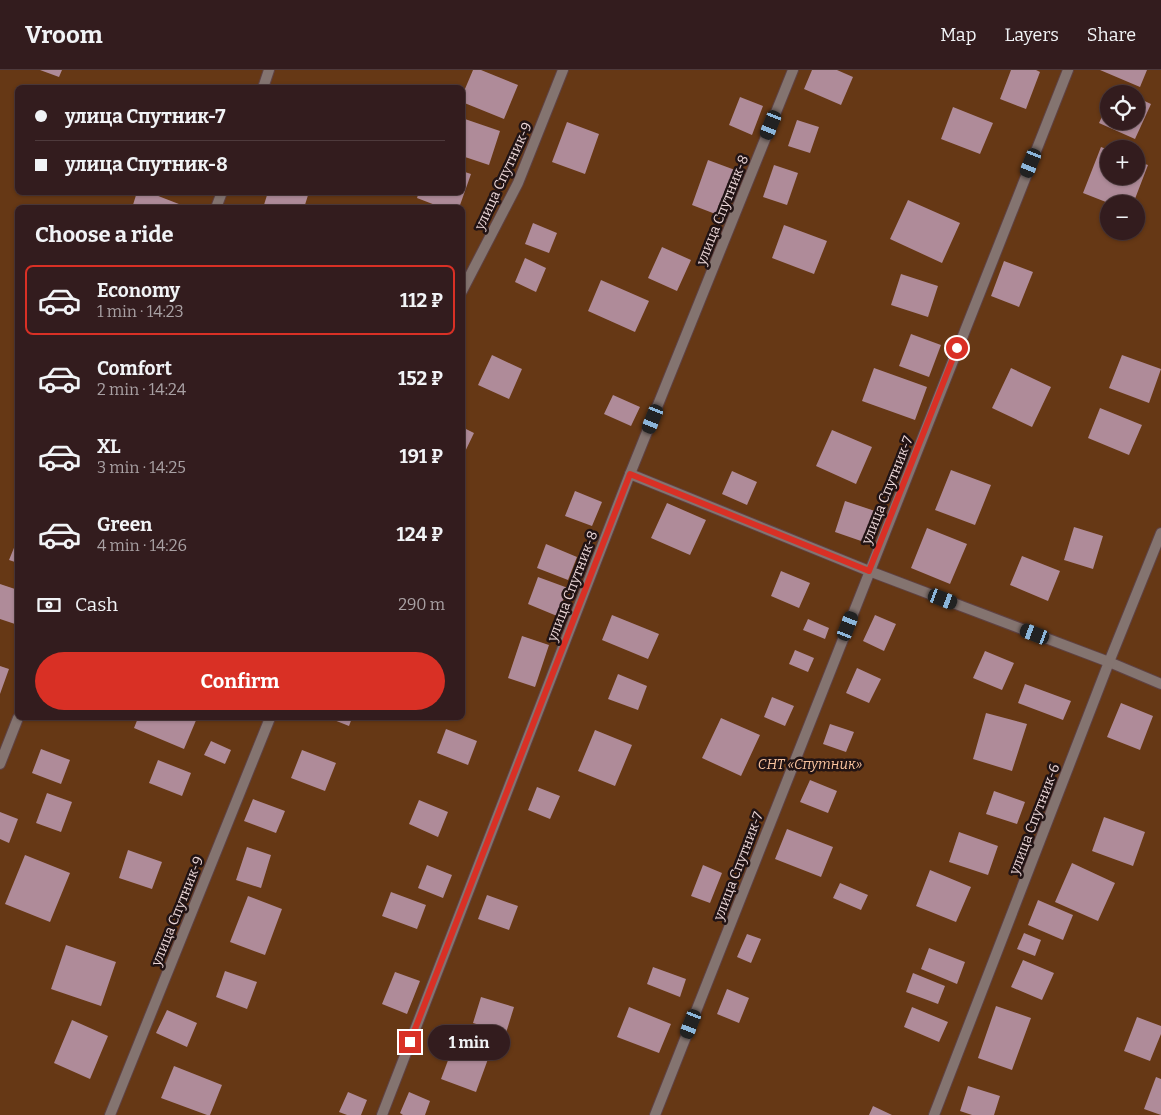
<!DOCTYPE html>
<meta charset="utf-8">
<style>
:root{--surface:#331c1e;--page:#3b2527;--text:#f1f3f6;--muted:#a9a1a4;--line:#4e3a3c;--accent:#d93025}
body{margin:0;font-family:Bitter,serif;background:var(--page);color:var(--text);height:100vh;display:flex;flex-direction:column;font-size:19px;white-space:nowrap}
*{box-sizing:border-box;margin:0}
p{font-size:16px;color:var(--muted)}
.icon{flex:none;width:28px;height:28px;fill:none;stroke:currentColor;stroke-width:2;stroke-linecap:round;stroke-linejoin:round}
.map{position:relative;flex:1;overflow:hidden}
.side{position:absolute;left:15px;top:135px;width:450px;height:515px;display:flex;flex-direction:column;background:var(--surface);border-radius:8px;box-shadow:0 1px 4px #0004,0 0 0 1px var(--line)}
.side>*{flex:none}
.banner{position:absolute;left:15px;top:15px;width:450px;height:110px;border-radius:8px;box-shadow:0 1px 4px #0004,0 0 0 1px var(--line);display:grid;align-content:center;height:110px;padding:0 20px;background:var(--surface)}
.controls{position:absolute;left:1100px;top:15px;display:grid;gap:10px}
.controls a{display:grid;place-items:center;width:45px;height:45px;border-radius:50%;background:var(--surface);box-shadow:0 1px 4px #0004,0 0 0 1px var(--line);font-size:25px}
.end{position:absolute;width:22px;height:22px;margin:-11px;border:6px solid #d93025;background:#fff;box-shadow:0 0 0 2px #fff}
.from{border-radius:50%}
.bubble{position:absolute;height:35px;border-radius:18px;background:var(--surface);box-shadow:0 1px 4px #0004,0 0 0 1px var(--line);font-size:16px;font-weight:700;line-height:35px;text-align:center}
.car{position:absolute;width:15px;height:30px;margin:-15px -8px;border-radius:6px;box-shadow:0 0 4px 1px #0007;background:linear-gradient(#222 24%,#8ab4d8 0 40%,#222 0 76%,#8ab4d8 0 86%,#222 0)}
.banner b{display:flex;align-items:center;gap:18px;height:48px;font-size:19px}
.banner b+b{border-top:1px solid var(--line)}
.banner i{width:12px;height:12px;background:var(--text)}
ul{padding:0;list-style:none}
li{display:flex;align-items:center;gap:15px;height:70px;margin:0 10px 8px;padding:0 10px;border:2px solid transparent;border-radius:8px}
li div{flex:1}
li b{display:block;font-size:19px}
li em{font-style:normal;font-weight:700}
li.selected{border-color:var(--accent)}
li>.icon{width:45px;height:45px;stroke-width:1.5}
h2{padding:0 20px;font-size:22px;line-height:60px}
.pay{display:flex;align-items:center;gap:12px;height:55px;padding:0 20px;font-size:19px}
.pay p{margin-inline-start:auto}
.cta{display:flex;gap:10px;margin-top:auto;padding:10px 20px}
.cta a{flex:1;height:58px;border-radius:30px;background:var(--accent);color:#fff;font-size:20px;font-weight:700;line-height:58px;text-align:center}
header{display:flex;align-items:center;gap:30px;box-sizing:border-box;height:70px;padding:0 25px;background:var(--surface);border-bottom:1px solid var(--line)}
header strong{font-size:24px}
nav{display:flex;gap:28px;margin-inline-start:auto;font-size:18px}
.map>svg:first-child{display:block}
.green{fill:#663815;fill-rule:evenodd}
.building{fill:#af8b99}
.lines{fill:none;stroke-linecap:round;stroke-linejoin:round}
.lane-casing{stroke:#5f4244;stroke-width:12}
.street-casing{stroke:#5f4244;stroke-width:12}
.lane{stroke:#847470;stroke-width:10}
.street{stroke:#847470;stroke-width:10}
.route{stroke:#d93025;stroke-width:6}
.labels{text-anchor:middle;stroke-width:5;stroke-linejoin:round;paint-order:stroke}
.street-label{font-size:14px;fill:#edd8d9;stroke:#211314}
.park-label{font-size:14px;font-style:italic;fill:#f9c39e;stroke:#211314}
</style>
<header>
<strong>Vroom</strong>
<nav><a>Map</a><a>Layers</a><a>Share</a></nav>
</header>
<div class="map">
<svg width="1161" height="1045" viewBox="0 0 1161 1045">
<rect width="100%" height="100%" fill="#442528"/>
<!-- green -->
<path class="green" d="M 0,0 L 1161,0 L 1161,1045 L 0,1045 ZM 18,18 L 462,18 L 462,122 L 18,122 ZM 1109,24 L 1136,24 L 1136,51 L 1109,51 ZM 1109,79 L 1136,79 L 1136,106 L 1109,106 ZM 1109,134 L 1136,134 L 1136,161 L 1109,161 ZM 18,138 L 462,138 L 462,648 L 18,648 Z"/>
<!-- building -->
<path class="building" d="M 40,0 L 62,0 L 59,7 Z
M 473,0 L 481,0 L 518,15 L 504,49 L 462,32 L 462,26 Z
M 812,0 L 837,0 L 853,7 L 841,35 L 804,19 Z
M 1011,0 L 1036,0 L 1040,2 L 1026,39 L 1000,29 Z
M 1100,0 L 1147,0 L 1140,17 Z
M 1115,17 L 1129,24 L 1112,24 Z
M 740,27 L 763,36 L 752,65 L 729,55 Z
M 1136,27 L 1151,34 L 1135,69 L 1099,53 L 1109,32 L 1109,51 L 1136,51 Z
M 953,37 L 993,53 L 980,84 L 941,69 Z
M 462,48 L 500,61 L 489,95 L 462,86 Z
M 797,50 L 819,57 L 810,83 L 788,76 Z
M 567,52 L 599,64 L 585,104 L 552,92 Z
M 1101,77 L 1109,80 L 1109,106 L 1136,106 L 1136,91 L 1148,95 L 1133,134 L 1111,134 L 1083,123 Z
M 708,90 L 735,100 L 718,145 L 692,135 Z
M 774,95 L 798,103 L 787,135 L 763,127 Z
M 462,101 L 471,104 L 459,138 L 443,138 L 417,128 L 419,122 L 462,122 Z
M 137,122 L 148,122 L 184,136 L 184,138 L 132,138 Z
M 268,122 L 309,122 L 304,138 L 263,138 Z
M 908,130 L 960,153 L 942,193 L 890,169 Z
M 533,153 L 557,163 L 549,183 L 525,174 Z
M 784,155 L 827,171 L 814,204 L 772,188 Z
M 662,177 L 691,190 L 677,221 L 648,208 Z
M 525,188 L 546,198 L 536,222 L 515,212 Z
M 1004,191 L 1033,202 L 1019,237 L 991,226 Z
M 901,204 L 938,216 L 928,247 L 891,235 Z
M 601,210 L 649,231 L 635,262 L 588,241 Z
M 911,264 L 941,275 L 929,307 L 899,296 Z
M 492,285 L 522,299 L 509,329 L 478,315 Z
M 1122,285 L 1161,299 L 1149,333 L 1109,318 Z
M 874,298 L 927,317 L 915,350 L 862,331 Z
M 1011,298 L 1051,317 L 1032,357 L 992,338 Z
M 613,325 L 640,337 L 631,356 L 604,344 Z
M 1100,338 L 1142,355 L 1129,385 L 1088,368 Z
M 462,357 L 474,363 L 462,388 Z
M 832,360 L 872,377 L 856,414 L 816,396 Z
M 951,400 L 991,415 L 975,455 L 935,440 Z
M 732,401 L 757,412 L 747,435 L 722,424 Z
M 575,421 L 602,432 L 592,456 L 565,446 Z
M 845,431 L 875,441 L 864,472 L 835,462 Z
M 667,433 L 706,450 L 690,485 L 651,468 Z
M 1074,457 L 1103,466 L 1093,499 L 1064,490 Z
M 927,458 L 967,474 L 950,514 L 911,498 Z
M 18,468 L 18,493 L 9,490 Z
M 546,474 L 577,487 L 568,510 L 537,498 Z
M 1022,486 L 1060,501 L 1048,531 L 1010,515 Z
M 781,501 L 810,513 L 799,538 L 771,526 Z
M 538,507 L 568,518 L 557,546 L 528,534 Z
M 0,514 L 18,520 L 18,555 L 0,549 Z
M 612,545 L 659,564 L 648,589 L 602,570 Z
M 875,545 L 896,554 L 884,581 L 863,571 Z
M 808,549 L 829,558 L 825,569 L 803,560 Z
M 522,566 L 549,575 L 535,617 L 508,608 Z
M 795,580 L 814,588 L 808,602 L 789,594 Z
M 985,581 L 1014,593 L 1002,620 L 973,608 Z
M 0,596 L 9,599 L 0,624 Z
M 857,598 L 881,609 L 869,633 L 846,623 Z
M 618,604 L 647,616 L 638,640 L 608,629 Z
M 1025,614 L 1071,631 L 1063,650 L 1018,633 Z
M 772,627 L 794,636 L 785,656 L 764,647 Z
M 1121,633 L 1153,646 L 1140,680 L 1107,667 Z
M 986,643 L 1027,654 L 1012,701 L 973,689 Z
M 138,648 L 197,648 L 184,679 L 134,658 Z
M 329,648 L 352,648 L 349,656 Z
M 721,648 L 760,665 L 741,706 L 702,688 Z
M 830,654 L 854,662 L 846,682 L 823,674 Z
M 446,659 L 477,671 L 468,695 L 437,683 Z
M 595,660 L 632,675 L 615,716 L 578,701 Z
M 211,671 L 231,680 L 225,694 L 204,685 Z
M 41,679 L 70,690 L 61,714 L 32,703 Z
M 302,680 L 336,693 L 325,721 L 291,708 Z
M 158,690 L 191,703 L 182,726 L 149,713 Z
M 810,710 L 837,721 L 828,743 L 800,732 Z
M 537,717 L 560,726 L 550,749 L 528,740 Z
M 994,721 L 1025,732 L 1017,754 L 986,744 Z
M 47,723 L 72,732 L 61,762 L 36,753 Z
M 253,729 L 285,741 L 276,763 L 244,751 Z
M 419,730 L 448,742 L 438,767 L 409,754 Z
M 0,742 L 18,749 L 9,773 L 0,769 Z
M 1104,747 L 1145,762 L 1133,796 L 1092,781 Z
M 787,759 L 833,777 L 821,807 L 775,789 Z
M 959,762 L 998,776 L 988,805 L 949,792 Z
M 247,777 L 271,785 L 261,818 L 236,810 Z
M 128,780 L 162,792 L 152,819 L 119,808 Z
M 25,785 L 70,803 L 50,852 L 5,834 Z
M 1072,793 L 1115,813 L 1098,851 L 1055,832 Z
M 427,795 L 452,805 L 443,828 L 418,818 Z
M 703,795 L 722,803 L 710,833 L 691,826 Z
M 930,800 L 971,817 L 956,852 L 916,836 Z
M 840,813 L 868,825 L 861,840 L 833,828 Z
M 391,822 L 426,835 L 417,859 L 382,846 Z
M 487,825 L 518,836 L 509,860 L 478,849 Z
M 248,826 L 282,839 L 265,885 L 230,872 Z
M 1038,830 L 1073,845 L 1063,870 L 1028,855 Z
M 1024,863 L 1041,870 L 1035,886 L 1017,879 Z
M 747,864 L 761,869 L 751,893 L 737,887 Z
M 66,875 L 116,892 L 101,936 L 51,919 Z
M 929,878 L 965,892 L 957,914 L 921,899 Z
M 1023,890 L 1054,903 L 1042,930 L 1011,917 Z
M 653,897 L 686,909 L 680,927 L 647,914 Z
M 225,901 L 257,912 L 247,939 L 216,927 Z
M 395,902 L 420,911 L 407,944 L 382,934 Z
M 913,903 L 945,916 L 938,934 L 906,922 Z
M 727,919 L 749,928 L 739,953 L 717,944 Z
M 481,927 L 514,937 L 506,963 L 473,953 Z
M 996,936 L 1031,948 L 1012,1000 L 978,988 Z
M 629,937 L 671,954 L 659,983 L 617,967 Z
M 912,937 L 948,952 L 939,972 L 904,957 Z
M 167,940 L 197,953 L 187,977 L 156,963 Z
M 1137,947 L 1161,956 L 1161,964 L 1150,991 L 1124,981 Z
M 72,950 L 108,966 L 90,1009 L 54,993 Z
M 453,977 L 488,989 L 476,1022 L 441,1009 Z
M 174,996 L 222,1015 L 210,1045 L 207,1045 L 161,1028 Z
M 1156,1007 L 1161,1009 L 1161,1045 L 1144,1039 Z
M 968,1016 L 1000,1026 L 994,1045 L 972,1045 L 960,1041 Z
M 348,1022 L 367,1030 L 361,1045 L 347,1045 L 339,1042 Z
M 409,1022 L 430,1031 L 425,1045 L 403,1045 L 400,1043 Z
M 873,1036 L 892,1045 L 869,1045 Z"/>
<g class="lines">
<!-- lane casing -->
<g class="lane-casing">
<path id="lane" d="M 630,404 L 869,501 L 1109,592 L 1161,614"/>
</g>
<!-- street casing -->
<g class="street-casing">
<path id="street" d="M 263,18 L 269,0
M 216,138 L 222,122
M 462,221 L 518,113 L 563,0
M 0,694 L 18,648
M 110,1045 L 270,648
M 382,1045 L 630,404 L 793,0
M 655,1045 L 1068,0
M 934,1045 L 1109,592 L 1161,463"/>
</g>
<!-- lane -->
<use href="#lane" class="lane"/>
<!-- street -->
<use href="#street" class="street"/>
</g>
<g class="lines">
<!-- route -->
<path class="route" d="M 410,972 L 630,404 L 869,501 L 957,278"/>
</g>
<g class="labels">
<!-- street labels -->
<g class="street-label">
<text transform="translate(503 106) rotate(-65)" y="5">улица Спутник-9</text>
<text transform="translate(722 140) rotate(-68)" y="5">улица Спутник-8</text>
<text transform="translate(887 420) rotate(-68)" y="5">улица Спутник-7</text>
<text transform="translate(572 516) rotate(-69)" y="5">улица Спутник-8</text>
<text transform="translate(1034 749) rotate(-69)" y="5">улица Спутник-6</text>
<text transform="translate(738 796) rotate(-69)" y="5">улица Спутник-7</text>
<text transform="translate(177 841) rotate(-68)" y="5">улица Спутник-9</text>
</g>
<!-- park labels -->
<g class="park-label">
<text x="810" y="699">СНТ «Спутник»</text>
</g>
</g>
</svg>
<div class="controls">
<a><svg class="icon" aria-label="locate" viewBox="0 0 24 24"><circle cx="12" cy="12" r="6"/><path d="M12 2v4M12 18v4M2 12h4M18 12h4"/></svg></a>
<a>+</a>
<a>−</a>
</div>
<i class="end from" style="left:957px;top:278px"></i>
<i class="end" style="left:410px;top:972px"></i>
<div class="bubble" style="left:428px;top:955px;width:82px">1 min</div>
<i class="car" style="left:771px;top:55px;rotate:202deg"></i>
<i class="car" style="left:1031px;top:93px;rotate:202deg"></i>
<i class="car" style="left:653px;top:349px;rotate:202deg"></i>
<i class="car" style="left:943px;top:529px;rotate:111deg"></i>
<i class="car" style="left:848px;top:556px;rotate:21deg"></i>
<i class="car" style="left:1035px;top:564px;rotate:291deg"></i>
<i class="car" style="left:691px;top:954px;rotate:201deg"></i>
<div class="banner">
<b><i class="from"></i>улица Спутник-7</b>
<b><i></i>улица Спутник-8</b>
</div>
<section class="side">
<h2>Choose a ride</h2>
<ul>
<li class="selected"><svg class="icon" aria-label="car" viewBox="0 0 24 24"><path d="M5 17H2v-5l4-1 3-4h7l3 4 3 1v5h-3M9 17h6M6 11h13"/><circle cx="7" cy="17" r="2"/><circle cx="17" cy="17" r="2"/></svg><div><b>Economy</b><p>1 min · 14:23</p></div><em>112 ₽</em></li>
<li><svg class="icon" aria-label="car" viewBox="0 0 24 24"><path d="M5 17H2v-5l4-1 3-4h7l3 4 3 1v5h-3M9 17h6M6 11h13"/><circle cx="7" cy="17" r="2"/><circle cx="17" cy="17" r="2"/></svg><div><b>Comfort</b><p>2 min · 14:24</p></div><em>152 ₽</em></li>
<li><svg class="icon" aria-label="car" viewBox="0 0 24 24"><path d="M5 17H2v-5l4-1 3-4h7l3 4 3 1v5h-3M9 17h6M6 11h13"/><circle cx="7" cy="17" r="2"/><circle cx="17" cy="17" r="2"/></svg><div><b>XL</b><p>3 min · 14:25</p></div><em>191 ₽</em></li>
<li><svg class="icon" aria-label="car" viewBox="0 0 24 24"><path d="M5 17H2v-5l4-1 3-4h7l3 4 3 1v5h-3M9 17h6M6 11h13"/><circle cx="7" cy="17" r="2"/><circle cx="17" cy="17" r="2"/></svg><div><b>Green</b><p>4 min · 14:26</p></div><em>124 ₽</em></li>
</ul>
<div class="pay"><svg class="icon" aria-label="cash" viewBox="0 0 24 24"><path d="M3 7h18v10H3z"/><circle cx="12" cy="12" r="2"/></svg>Cash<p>290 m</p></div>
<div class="cta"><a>Confirm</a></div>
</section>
</div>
